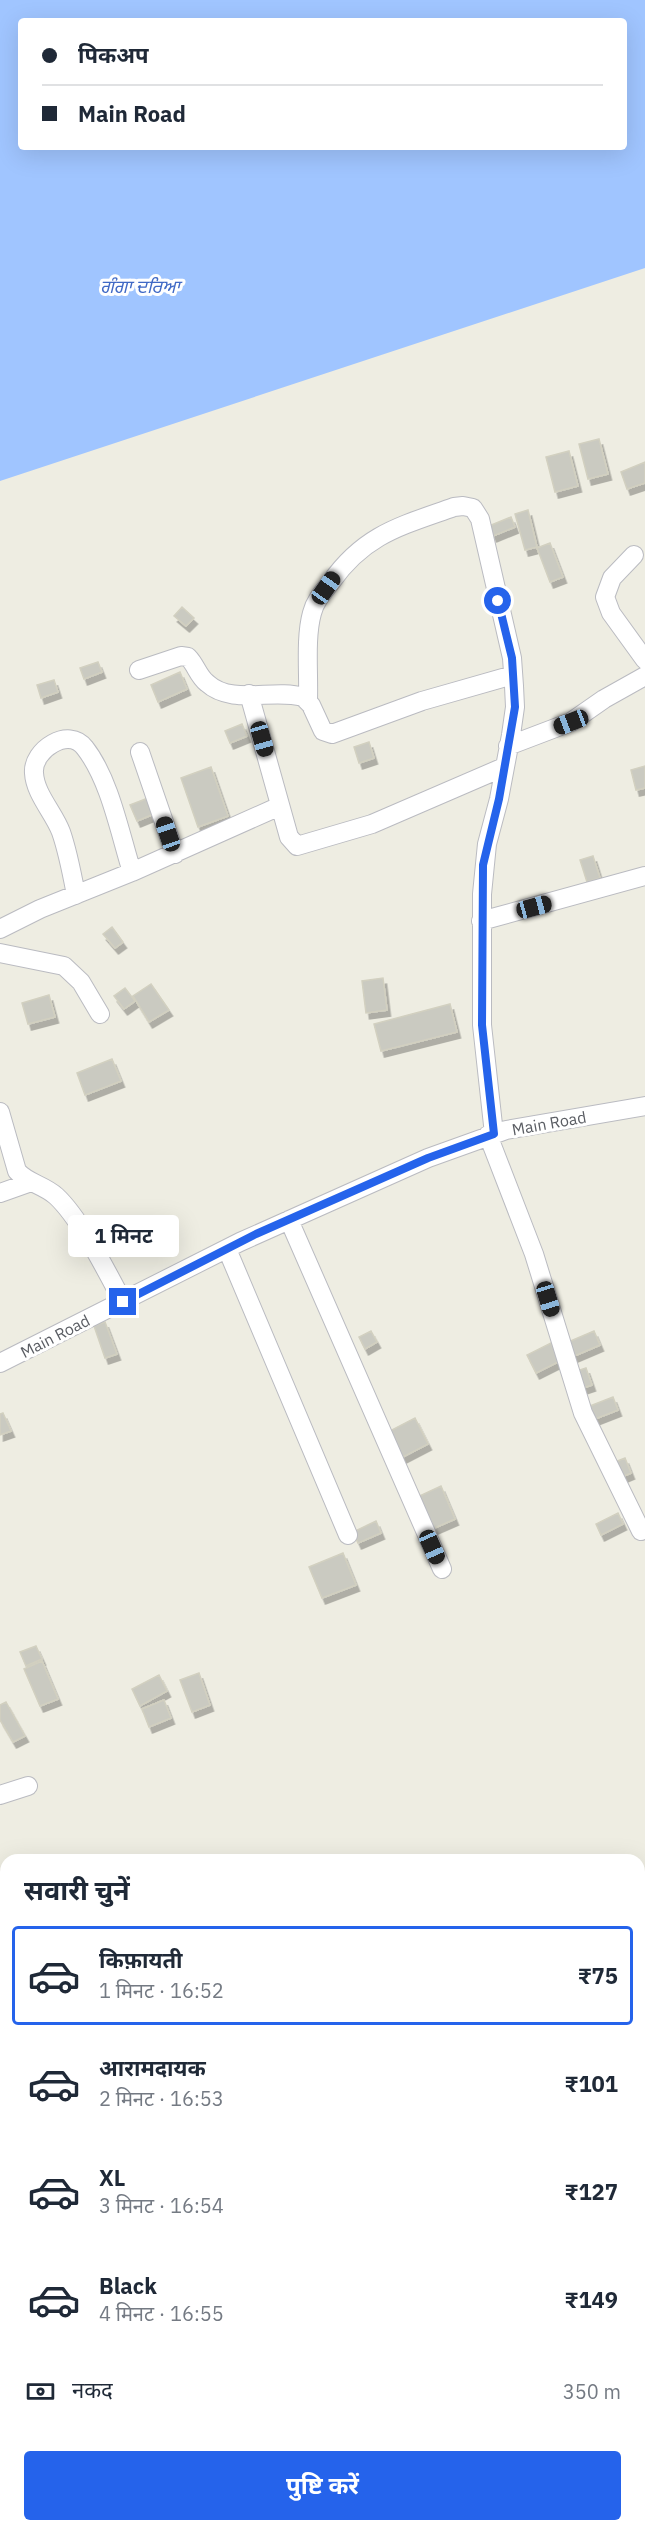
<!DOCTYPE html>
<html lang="hi">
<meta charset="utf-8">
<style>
:root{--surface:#fff;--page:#f2f2f3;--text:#1f2937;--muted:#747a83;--line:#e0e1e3;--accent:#2563eb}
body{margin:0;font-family:"IBM Plex Sans","Noto Sans Devanagari","Noto Sans Gurmukhi",sans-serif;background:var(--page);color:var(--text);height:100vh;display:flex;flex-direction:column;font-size:22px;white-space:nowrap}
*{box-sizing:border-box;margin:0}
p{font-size:20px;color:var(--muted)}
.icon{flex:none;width:33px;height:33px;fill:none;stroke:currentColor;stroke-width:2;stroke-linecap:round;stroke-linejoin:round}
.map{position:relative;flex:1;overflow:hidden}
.sheet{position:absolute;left:0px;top:1854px;width:645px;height:678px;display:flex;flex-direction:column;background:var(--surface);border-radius:18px 18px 0 0;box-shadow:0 6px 24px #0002}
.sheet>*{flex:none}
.top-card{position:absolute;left:18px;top:18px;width:609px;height:132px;border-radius:6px;box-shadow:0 6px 24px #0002;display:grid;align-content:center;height:132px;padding:0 24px;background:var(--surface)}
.end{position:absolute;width:27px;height:27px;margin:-14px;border:8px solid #2563eb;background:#fff;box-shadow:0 0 0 3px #fff}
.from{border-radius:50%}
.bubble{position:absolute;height:42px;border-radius:6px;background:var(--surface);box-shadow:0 6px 24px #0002;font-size:20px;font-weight:700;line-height:42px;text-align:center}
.car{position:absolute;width:18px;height:36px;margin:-18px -9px;border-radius:8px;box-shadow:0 0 4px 2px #0007;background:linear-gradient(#222 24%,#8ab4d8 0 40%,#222 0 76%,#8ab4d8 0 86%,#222 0)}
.top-card b{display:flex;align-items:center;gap:21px;height:57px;font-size:22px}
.top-card b+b{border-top:2px solid var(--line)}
.top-card i{width:15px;height:15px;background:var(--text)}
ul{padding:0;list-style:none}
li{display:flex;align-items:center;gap:18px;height:99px;margin:0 12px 9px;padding:0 12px;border:3px solid transparent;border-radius:6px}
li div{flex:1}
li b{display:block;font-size:22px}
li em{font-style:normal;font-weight:700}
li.on{border-color:var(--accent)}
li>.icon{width:54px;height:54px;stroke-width:1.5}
h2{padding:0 24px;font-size:27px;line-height:72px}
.pay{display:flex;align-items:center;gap:15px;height:66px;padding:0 24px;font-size:22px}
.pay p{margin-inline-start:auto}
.cta{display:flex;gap:12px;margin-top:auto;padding:12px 24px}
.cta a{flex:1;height:69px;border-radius:6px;background:var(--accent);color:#fff;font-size:24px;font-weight:700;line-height:69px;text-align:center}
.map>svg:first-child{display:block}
.water{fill:#a0c5ff;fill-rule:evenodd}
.building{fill:#cacac1;stroke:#d2d0c0;stroke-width:1.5;filter:url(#shadow)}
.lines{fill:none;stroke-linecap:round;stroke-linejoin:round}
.minor-casing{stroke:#babbc1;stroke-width:20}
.minor{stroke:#fff;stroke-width:18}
.rail{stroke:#b5b6b6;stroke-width:4.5;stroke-dasharray:1.5 8;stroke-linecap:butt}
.route{stroke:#2563eb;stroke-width:8}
.labels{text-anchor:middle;stroke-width:6;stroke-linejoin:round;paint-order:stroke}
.street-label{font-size:16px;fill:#5a5d63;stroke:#fff}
.water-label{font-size:18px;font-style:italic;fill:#4069c5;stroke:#fff}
</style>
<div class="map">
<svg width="645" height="2532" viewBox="0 0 645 2532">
<defs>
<filter id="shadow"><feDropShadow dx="3.5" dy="6" stdDeviation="0" flood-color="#0004"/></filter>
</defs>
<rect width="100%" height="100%" fill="#eeede2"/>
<!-- water -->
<path class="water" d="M 0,0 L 645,0 L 645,268 L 0,481 ZM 21,21 L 624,21 L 624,147 L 21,147 Z"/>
<!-- building -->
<path class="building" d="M 599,439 L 608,474 L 588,479 L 579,444 Z
M 569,451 L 578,486 L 555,492 L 546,457 Z
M 645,462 L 645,483 L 627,489 L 621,472 Z
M 528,510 L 537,547 L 525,550 L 515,514 Z
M 511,517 L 515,527 L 493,536 L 489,526 Z
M 550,543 L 563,577 L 550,582 L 537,548 Z
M 182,607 L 194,618 L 186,626 L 174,616 Z
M 98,662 L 102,672 L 84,679 L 80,668 Z
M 180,672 L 187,689 L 158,702 L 151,685 Z
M 54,680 L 58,692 L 41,698 L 37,685 Z
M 242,724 L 247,736 L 230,743 L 225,731 Z
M 369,742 L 374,758 L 359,763 L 354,747 Z
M 645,766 L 645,788 L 636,790 L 631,770 Z
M 211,767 L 228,816 L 198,827 L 181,778 Z
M 148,798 L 154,814 L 137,821 L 130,805 Z
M 593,856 L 600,878 L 587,882 L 580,860 Z
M 112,927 L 123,942 L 115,948 L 103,934 Z
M 383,978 L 387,1010 L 366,1013 L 362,981 Z
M 151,984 L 169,1010 L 149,1022 L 133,996 Z
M 125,988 L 135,1001 L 124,1009 L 114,996 Z
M 49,995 L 55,1017 L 28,1024 L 22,1003 Z
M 450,1004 L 457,1032 L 381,1051 L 374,1024 Z
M 112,1059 L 121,1081 L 85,1095 L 77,1073 Z
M 105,1322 L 117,1354 L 105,1358 L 94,1326 Z
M 371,1331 L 377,1342 L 365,1349 L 359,1337 Z
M 594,1331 L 600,1345 L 572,1357 L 566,1343 Z
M 551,1343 L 560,1361 L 536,1373 L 527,1355 Z
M 586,1368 L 592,1385 L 580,1389 L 574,1372 Z
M 613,1397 L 618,1410 L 595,1419 L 590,1406 Z
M 3,1413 L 11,1431 L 0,1435 L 0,1414 Z
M 415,1418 L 428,1444 L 399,1459 L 386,1433 Z
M 625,1458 L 631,1473 L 617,1479 L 610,1464 Z
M 441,1486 L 455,1519 L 430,1530 L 415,1498 Z
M 618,1513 L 623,1524 L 601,1535 L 596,1524 Z
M 376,1521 L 381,1533 L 358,1543 L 353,1532 Z
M 343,1553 L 356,1585 L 322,1598 L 309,1567 Z
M 36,1646 L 42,1659 L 26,1666 L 20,1652 Z
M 42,1661 L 58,1699 L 40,1706 L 24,1669 Z
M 199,1673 L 210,1705 L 192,1712 L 180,1680 Z
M 159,1675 L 167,1691 L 140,1706 L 132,1689 Z
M 164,1700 L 171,1718 L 149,1727 L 142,1709 Z
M 6,1702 L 25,1736 L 13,1742 L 0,1720 L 0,1705 Z
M 6,1874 L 6,1897 L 4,1897 L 0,1876 Z"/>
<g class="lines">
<!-- minor casing -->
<g class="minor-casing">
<path id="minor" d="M 634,555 L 612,578 L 605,597 L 611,613 L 645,660
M 139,670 L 181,656 L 188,657 C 196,665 198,676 207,683 C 232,706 273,688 303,697 L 311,705 L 323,731 L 332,734 L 422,701 L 513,675
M 249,694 L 289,837 L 297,846 L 372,824 L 504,767
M 308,700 C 309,674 305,638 312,613 C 315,601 323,592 331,582 C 365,534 401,526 454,507 L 463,506 L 473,508 L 480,519 L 512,658 L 514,686 L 515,707 L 511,735 L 499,799 L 487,844 L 482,894 L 482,1025 L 494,1134
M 508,746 L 571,722 L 604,699 L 645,676
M 140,752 L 175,854
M 76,895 C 72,874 68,852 61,832 C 54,813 35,794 34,773 C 32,750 69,726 85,748 C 110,780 120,834 132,872
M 481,921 L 645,876
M 0,929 L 40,909 L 132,872 L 280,806
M 0,953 L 64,966 L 81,982 L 100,1014
M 0,1112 L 17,1171 C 27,1183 44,1185 56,1196 C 80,1218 107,1272 123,1302
M 488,1135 L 534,1254 L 583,1413 L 641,1531
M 0,1193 L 31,1182
M 289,1220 L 442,1569
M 227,1249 L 348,1535
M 0,1363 L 240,1242 L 428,1158 L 506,1130 L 645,1106
M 0,1795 L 28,1786
M 0,2254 L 6,2251
M 639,2352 L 645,2351
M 0,2478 L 6,2475"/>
</g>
<!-- minor -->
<use href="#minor" class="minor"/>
<!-- rail -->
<path class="rail" d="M 639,2030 L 645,2027
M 639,2048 L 645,2046
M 0,2285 L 6,2283
M 0,2303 L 6,2301"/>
</g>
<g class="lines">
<!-- route -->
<path class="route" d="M 123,1302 L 256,1234 L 428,1158 L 494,1134 L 482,1025 L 483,865 L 499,799 L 515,707 L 512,658 L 498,601"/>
</g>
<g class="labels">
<!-- street labels -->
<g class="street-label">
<text transform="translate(549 1123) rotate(-10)" y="6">Main Road</text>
<text transform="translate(55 1336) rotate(-27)" y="6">Main Road</text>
</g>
<!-- water labels -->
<g class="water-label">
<text x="140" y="293">ਗੰਗਾ ਦਰਿਆ</text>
</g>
</g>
</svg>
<i class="end from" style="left:498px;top:601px"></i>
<i class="end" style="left:123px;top:1302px"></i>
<div class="bubble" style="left:68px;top:1215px;width:111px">1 मिनट</div>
<i class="car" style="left:326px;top:588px;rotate:35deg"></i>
<i class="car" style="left:571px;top:722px;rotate:249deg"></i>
<i class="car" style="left:262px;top:739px;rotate:164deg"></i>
<i class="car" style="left:168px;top:834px;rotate:341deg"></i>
<i class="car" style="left:534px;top:907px;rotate:75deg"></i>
<i class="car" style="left:548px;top:1299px;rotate:163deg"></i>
<i class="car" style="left:432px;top:1547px;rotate:156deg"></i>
<div class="top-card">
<b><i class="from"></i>पिकअप</b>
<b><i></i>Main Road</b>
</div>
<section class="sheet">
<h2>सवारी चुनें</h2>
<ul>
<li class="on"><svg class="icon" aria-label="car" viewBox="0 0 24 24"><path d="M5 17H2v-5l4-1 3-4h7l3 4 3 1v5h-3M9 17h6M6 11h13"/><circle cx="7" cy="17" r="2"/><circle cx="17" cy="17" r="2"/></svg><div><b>किफ़ायती</b><p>1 मिनट · 16:52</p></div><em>₹75</em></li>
<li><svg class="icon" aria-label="car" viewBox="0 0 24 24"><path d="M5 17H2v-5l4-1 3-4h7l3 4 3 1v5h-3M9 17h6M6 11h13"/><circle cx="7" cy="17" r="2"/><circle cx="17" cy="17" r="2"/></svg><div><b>आरामदायक</b><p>2 मिनट · 16:53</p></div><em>₹101</em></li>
<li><svg class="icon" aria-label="car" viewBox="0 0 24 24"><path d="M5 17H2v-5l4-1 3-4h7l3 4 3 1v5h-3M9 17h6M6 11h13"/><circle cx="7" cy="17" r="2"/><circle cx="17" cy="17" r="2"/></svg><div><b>XL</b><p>3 मिनट · 16:54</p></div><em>₹127</em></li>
<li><svg class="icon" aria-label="car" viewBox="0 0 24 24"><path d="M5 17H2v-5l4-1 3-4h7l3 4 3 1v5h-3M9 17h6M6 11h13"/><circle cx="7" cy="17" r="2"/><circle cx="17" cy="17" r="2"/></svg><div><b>Black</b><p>4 मिनट · 16:55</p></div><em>₹149</em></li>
</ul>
<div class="pay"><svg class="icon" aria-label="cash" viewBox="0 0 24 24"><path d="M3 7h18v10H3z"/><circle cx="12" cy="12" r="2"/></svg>नकद<p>350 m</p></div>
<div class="cta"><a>पुष्टि करें</a></div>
</section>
</div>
